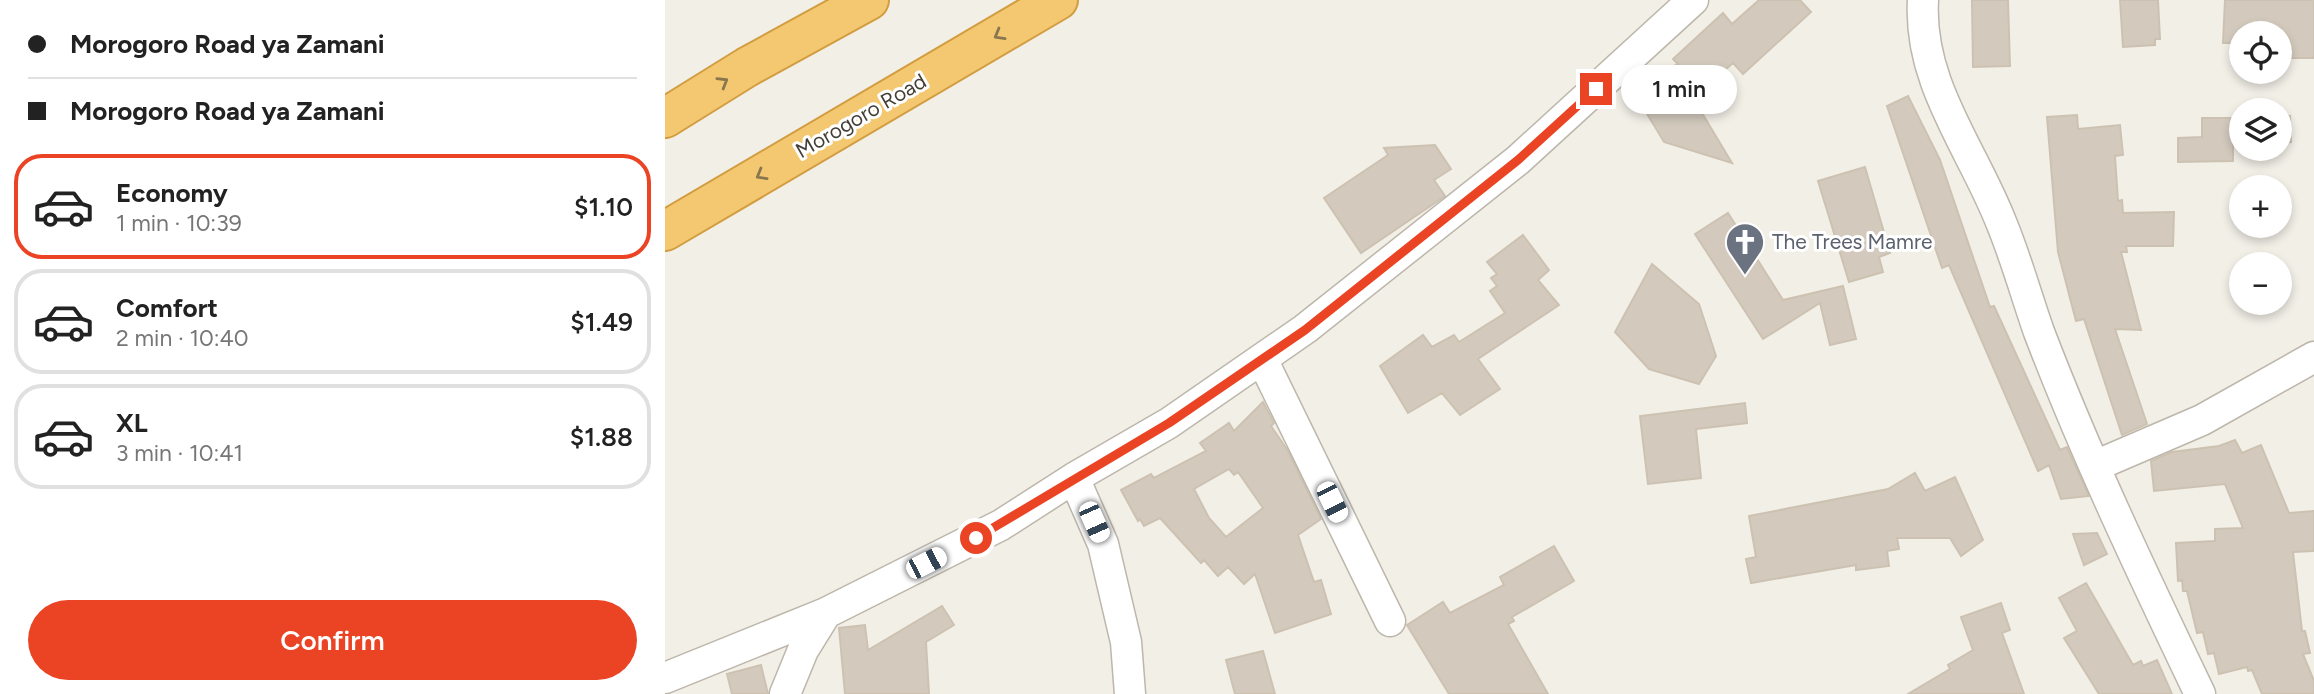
<!DOCTYPE html>
<meta charset="utf-8">
<style>
:root{--surface:#fff;--page:#f2f2f2;--text:#222;--muted:#767676;--line:#e0e0e0;--accent:#eb4425}
body{margin:0;font-family:Figtree,sans-serif;background:var(--page);color:var(--text);height:100vh;display:flex;flex-direction:column;font-size:26px;white-space:nowrap}
*{box-sizing:border-box;margin:0}
p{font-size:23px;color:var(--muted)}
.icon{flex:none;width:38px;height:38px;fill:none;stroke:currentColor;stroke-width:2;stroke-linecap:round;stroke-linejoin:round}
.map{position:relative;flex:1;overflow:hidden}
.side{display:flex;flex-direction:column;background:var(--surface);width:665px}
.side>*{flex:none}
.top-card{display:grid;align-content:center;height:154px;padding:0 28px;background:var(--surface)}
.controls{position:absolute;left:1564px;top:21px;display:grid;gap:14px}
.controls a{display:grid;place-items:center;width:63px;height:63px;border-radius:50%;background:var(--surface);box-shadow:0 4px 10px #0003;font-size:35px}
.end{position:absolute;width:32px;height:32px;margin:-16px;border:9px solid #eb4425;background:#fff;box-shadow:0 0 0 4px #fff}
.from{border-radius:50%}
.bubble{position:absolute;height:49px;border-radius:24px;background:var(--surface);box-shadow:0 4px 10px #0003;font-size:23px;font-weight:600;line-height:49px;text-align:center}
.car{position:absolute;width:21px;height:42px;margin:-21px -10px;border-radius:9px;box-shadow:0 0 5px 2px #0007;background:linear-gradient(#fff 24%,#345 0 40%,#fff 0 76%,#345 0 86%,#fff 0)}
.top-card b{display:flex;align-items:center;gap:24px;height:66px;font-size:26px}
.top-card b+b{border-top:2px solid var(--line)}
.top-card i{width:18px;height:18px;background:var(--text)}
ul{padding:0;list-style:none}
li{display:flex;align-items:center;gap:21px;height:105px;margin:0 14px 10px;padding:0 14px;border:4px solid var(--line);border-radius:28px}
li div{flex:1}
li b{display:block;font-size:26px}
li em{font-style:normal;font-weight:600}
li.on{border-color:var(--accent)}
li>.icon{width:63px;height:63px;stroke-width:1.5}
.button{display:flex;gap:14px;margin-top:auto;padding:14px 28px}
.button a{flex:1;height:80px;border-radius:42px;background:var(--accent);color:#fff;font-size:28px;font-weight:600;line-height:80px;text-align:center}
main{display:flex;flex:1;min-height:0}
.map>svg:first-child{display:block}
.building{fill:#d3cabd;stroke:#cdc2b1;stroke-width:2;fill-rule:evenodd}
.lines{fill:none;stroke-linecap:round;stroke-linejoin:round}
.minor-casing{stroke:#bdb6aa;stroke-width:33}
.highway-casing{stroke:#d29d41;stroke-width:42}
.minor{stroke:#fff;stroke-width:30}
.highway{stroke:#f4c870;stroke-width:38}
.oneway{stroke:#8a764d}
.route{stroke:#eb4425;stroke-width:9}
.labels{text-anchor:middle;stroke-width:6;stroke-linejoin:round;paint-order:stroke}
.street-label{font-size:21px;fill:#443f36;stroke:#fff}
.worship-label{font-size:21px;fill:#5b616d;stroke:#fff;text-anchor:start}
</style>
<main>
<section class="side">
<div class="top-card">
<b><i class="from"></i>Morogoro Road ya Zamani</b>
<b><i></i>Morogoro Road ya Zamani</b>
</div>
<ul>
<li class="on"><svg class="icon" aria-label="car" viewBox="0 0 24 24"><path d="M5 17H2v-5l4-1 3-4h7l3 4 3 1v5h-3M9 17h6M6 11h13"/><circle cx="7" cy="17" r="2"/><circle cx="17" cy="17" r="2"/></svg><div><b>Economy</b><p>1 min · 10:39</p></div><em>$1.10</em></li>
<li><svg class="icon" aria-label="car" viewBox="0 0 24 24"><path d="M5 17H2v-5l4-1 3-4h7l3 4 3 1v5h-3M9 17h6M6 11h13"/><circle cx="7" cy="17" r="2"/><circle cx="17" cy="17" r="2"/></svg><div><b>Comfort</b><p>2 min · 10:40</p></div><em>$1.49</em></li>
<li><svg class="icon" aria-label="car" viewBox="0 0 24 24"><path d="M5 17H2v-5l4-1 3-4h7l3 4 3 1v5h-3M9 17h6M6 11h13"/><circle cx="7" cy="17" r="2"/><circle cx="17" cy="17" r="2"/></svg><div><b>XL</b><p>3 min · 10:41</p></div><em>$1.88</em></li>
</ul>
<div class="button"><a>Confirm</a></div>
</section>
<div class="map">
<svg width="1649" height="694" viewBox="0 0 1649 694">
<rect width="100%" height="100%" fill="#f2efe7"/>
<!-- building -->
<path class="building" d="M 1094,0 L 1135,0 L 1146,12 L 1078,74 L 1068,63 L 1028,98 L 1067,163 L 999,142 L 967,89 L 1013,64 L 1008,59 L 1058,13 L 1067,24 Z
M 1307,0 L 1343,0 L 1345,66 L 1308,67 Z
M 1455,0 L 1493,0 L 1495,39 L 1490,39 L 1490,45 L 1458,47 Z
M 1560,0 L 1649,0 L 1649,58 L 1615,58 L 1615,33 L 1577,33 L 1577,43 L 1558,43 Z
M 1243,96 L 1275,160 L 1325,307 L 1329,306 L 1395,450 L 1402,447 L 1424,496 L 1396,499 L 1384,465 L 1373,471 L 1284,265 L 1277,268 L 1222,106 Z
M 1412,115 L 1413,129 L 1455,125 L 1458,155 L 1450,156 L 1453,201 L 1457,200 L 1458,213 L 1509,212 L 1508,246 L 1461,246 L 1462,252 L 1456,252 L 1476,330 L 1450,329 L 1482,424 L 1457,435 L 1419,319 L 1411,321 L 1393,252 L 1382,117 Z
M 1615,116 L 1625,116 L 1626,142 L 1615,143 Z
M 1537,118 L 1577,118 L 1577,144 L 1568,144 L 1568,161 L 1513,162 L 1513,138 L 1537,137 Z
M 770,145 L 786,169 L 769,180 L 780,196 L 696,253 L 659,198 L 723,155 L 719,148 Z
M 1200,167 L 1225,253 L 1214,257 L 1218,272 L 1184,282 L 1153,181 Z
M 1063,213 L 1118,300 L 1178,286 L 1191,339 L 1165,345 L 1155,303 L 1098,339 L 1030,234 Z
M 858,235 L 884,270 L 873,280 L 894,305 L 813,359 L 835,389 L 795,415 L 777,393 L 743,413 L 715,366 L 758,335 L 767,347 L 789,335 L 794,342 L 840,313 L 825,291 L 832,286 L 826,278 L 832,274 L 822,262 Z
M 987,264 L 1034,304 L 1051,356 L 1034,384 L 984,369 L 950,332 Z
M 598,402 L 609,423 L 606,426 L 623,451 L 656,519 L 633,535 L 649,582 L 656,580 L 666,614 L 610,633 L 590,574 L 579,584 L 563,567 L 553,576 L 539,560 L 536,563 L 495,518 L 479,526 L 475,519 L 473,521 L 456,490 L 486,474 L 489,478 L 541,451 L 535,443 L 564,423 L 569,431 ZM 564,469 L 569,475 L 573,472 L 598,508 L 561,537 L 544,518 L 529,489 Z
M 1080,403 L 1082,423 L 1031,429 L 1036,478 L 983,484 L 975,416 Z
M 1570,440 L 1577,453 L 1596,445 L 1624,513 L 1649,511 L 1649,551 L 1628,552 L 1637,631 L 1640,631 L 1645,653 L 1638,654 L 1649,681 L 1649,694 L 1597,694 L 1587,670 L 1583,671 L 1582,667 L 1554,674 L 1549,653 L 1543,654 L 1538,632 L 1532,633 L 1522,591 L 1518,591 L 1517,580 L 1513,581 L 1511,543 L 1550,541 L 1550,529 L 1578,528 L 1560,484 L 1489,491 L 1486,461 L 1507,452 L 1554,446 Z
M 1250,473 L 1260,491 L 1290,477 L 1318,540 L 1296,556 L 1285,538 L 1232,538 L 1234,549 L 1222,551 L 1224,566 L 1191,570 L 1191,565 L 1086,583 L 1081,559 L 1091,557 L 1084,516 L 1223,489 Z
M 1432,533 L 1442,554 L 1419,565 L 1408,534 Z
M 889,546 L 909,581 L 847,617 L 849,621 L 843,624 L 883,694 L 784,694 L 742,625 L 778,602 L 785,613 L 839,585 L 835,577 Z
M 1421,583 L 1468,665 L 1476,661 L 1478,666 L 1492,660 L 1507,694 L 1434,694 L 1399,638 L 1412,631 L 1394,598 Z
M 1336,603 L 1345,630 L 1337,633 L 1359,694 L 1243,694 L 1285,669 L 1283,665 L 1308,650 L 1296,617 Z
M 277,606 L 289,625 L 261,642 L 264,694 L 180,694 L 174,628 L 200,625 L 203,650 Z
M 598,651 L 610,694 L 570,694 L 561,660 Z
M 96,665 L 103,694 L 67,694 L 62,674 Z"/>
<g class="lines">
<!-- minor casing -->
<g class="minor-casing">
<path id="minor" d="M 1258,0 C 1253,83 1307,148 1336,222 C 1351,258 1361,295 1374,332 C 1421,455 1478,575 1535,694
M 597,359 L 725,621
M 1430,466 L 1537,420 L 1649,357
M 409,478 L 438,544 L 461,642 L 465,694
M 0,678 L 161,613 L 336,525 L 409,478 L 504,423 L 640,329 L 853,160 L 1028,0
M 120,694 L 138,650 L 161,613"/>
</g>
<!-- highway casing -->
<g class="highway-casing">
<path id="highway" d="M 0,118 L 82,67 L 204,0
M 0,231 L 393,0"/>
</g>
<!-- minor -->
<use href="#minor" class="minor"/>
<!-- highway -->
<use href="#highway" class="highway"/>
</g>
<!-- one-way arrows -->
<defs><path id="oneway-chevron" d="M-2-3.5L2.5 0L-2 3.5" fill="none" stroke-width="1.6" stroke-linecap="round" stroke-linejoin="round" transform="scale(1.75)"/></defs>
<g class="oneway">
<use href="#oneway-chevron" transform="translate(334 35) rotate(150)"/>
<use href="#oneway-chevron" transform="translate(58 82) rotate(-31)"/>
<use href="#oneway-chevron" transform="translate(96 175) rotate(150)"/>
</g>
<g class="lines">
<!-- route -->
<path class="route" d="M 311,538 L 504,423 L 640,330 L 853,160 L 931,89"/>
</g>
<!-- icons -->
<defs>
<g id="church-pin" transform="scale(2.0125)"><path d="M0 17L-7.5 6A9.5 9.5 0 1 1 7.5 6Z" fill="#6b7280" stroke="#fff"/><path d="M-1.2-6h2.4v3.5h3.3v2.4h-3.3V6h-2.4V-.1h-3.3v-2.4h3.3Z" fill="#fff"/></g>
</defs>
<g fill-rule="evenodd">
<use href="#church-pin" x="1080" y="242"/>
</g>
<g class="labels">
<!-- street labels -->
<g class="street-label">
<text transform="translate(196 116) rotate(-30)" y="7">Morogoro Road</text>
</g>
<!-- worship labels -->
<g class="worship-label">
<text x="1107" y="249">The Trees Mamre</text>
</g>
</g>
</svg>
<div class="controls">
<a><svg class="icon" aria-label="locate" viewBox="0 0 24 24"><circle cx="12" cy="12" r="6"/><path d="M12 2v4M12 18v4M2 12h4M18 12h4"/></svg></a>
<a><svg class="icon" aria-label="layers" viewBox="0 0 24 24"><path d="M12 4l9 5-9 5-9-5zM3 14l9 5 9-5"/></svg></a>
<a>+</a>
<a>−</a>
</div>
<i class="end from" style="left:311px;top:538px"></i>
<i class="end" style="left:931px;top:89px"></i>
<div class="bubble" style="left:956px;top:65px;width:116px">1 min</div>
<i class="car" style="left:667px;top:502px;rotate:154deg"></i>
<i class="car" style="left:429px;top:522px;rotate:156deg"></i>
<i class="car" style="left:261px;top:563px;rotate:63deg"></i>
</div>
</main>
